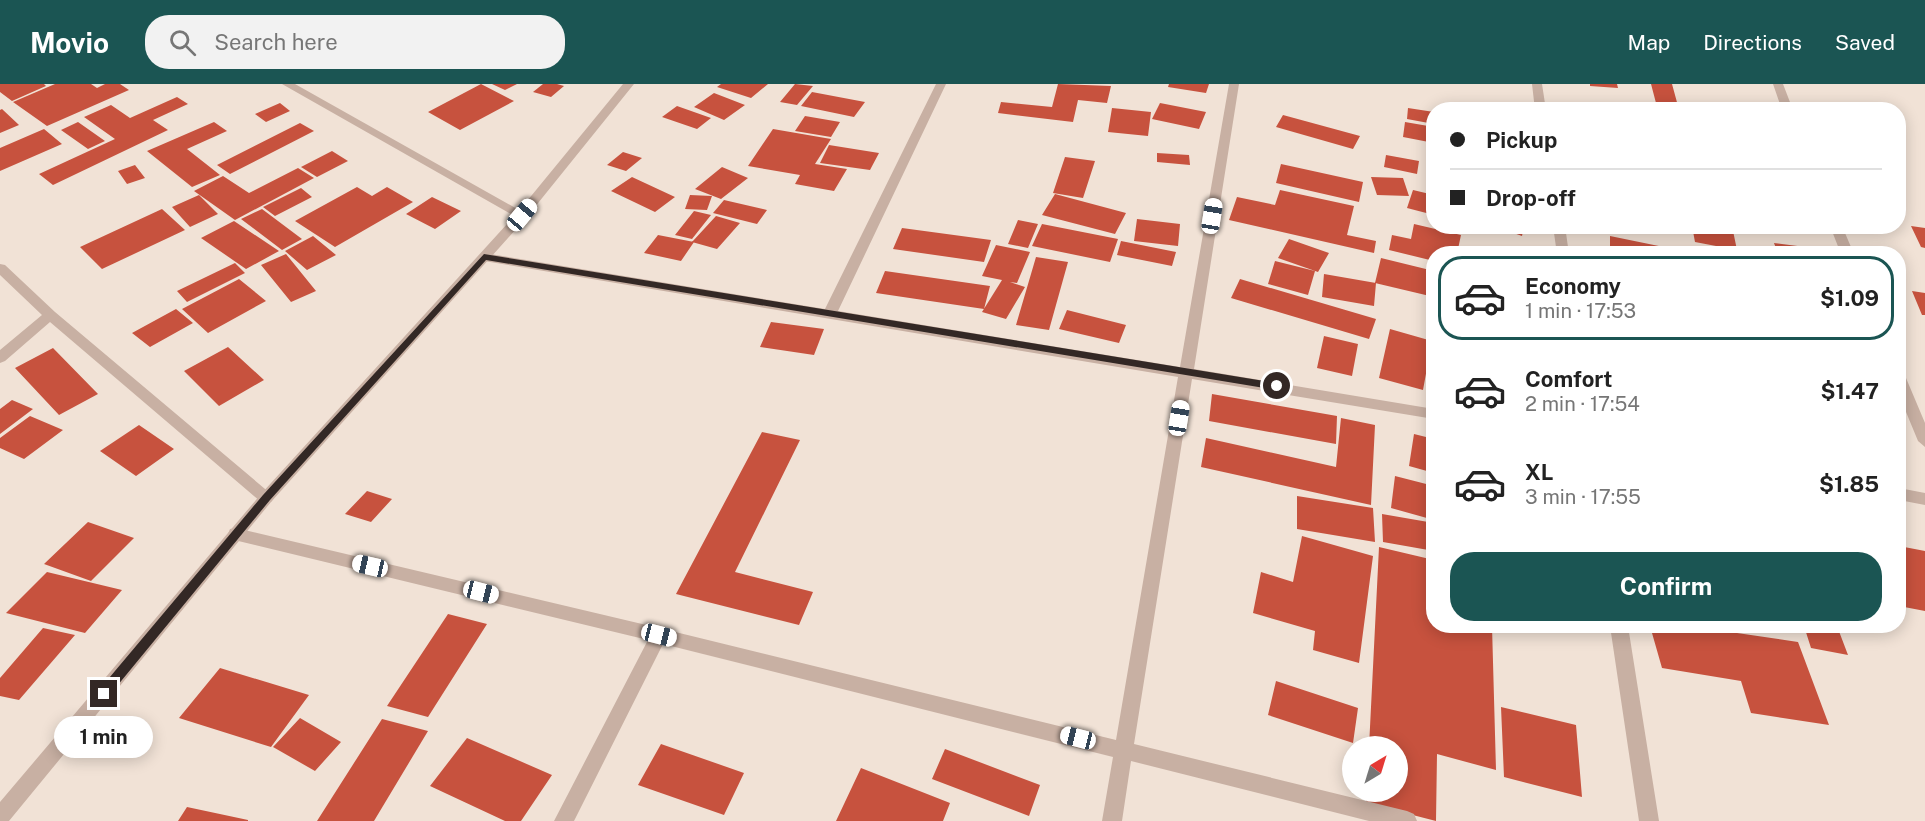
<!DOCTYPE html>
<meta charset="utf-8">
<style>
:root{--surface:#fff;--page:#f2f2f2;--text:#222;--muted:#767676;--line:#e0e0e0;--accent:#1b5553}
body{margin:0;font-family:"Public Sans",sans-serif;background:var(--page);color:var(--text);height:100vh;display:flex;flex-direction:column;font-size:22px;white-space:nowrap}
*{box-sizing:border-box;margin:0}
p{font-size:20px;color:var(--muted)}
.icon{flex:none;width:33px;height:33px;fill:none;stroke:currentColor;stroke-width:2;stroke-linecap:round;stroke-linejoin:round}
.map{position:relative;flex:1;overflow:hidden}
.drawer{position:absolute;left:1426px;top:162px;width:480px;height:387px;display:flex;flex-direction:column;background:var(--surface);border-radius:24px;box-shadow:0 3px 15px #0003}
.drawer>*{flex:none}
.hud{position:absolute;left:1426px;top:18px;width:480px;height:132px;border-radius:24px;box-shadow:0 3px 15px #0003;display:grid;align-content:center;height:132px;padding:0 24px;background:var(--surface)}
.needle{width:39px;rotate:38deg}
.fabs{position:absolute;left:1342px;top:652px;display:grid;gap:12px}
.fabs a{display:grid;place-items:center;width:66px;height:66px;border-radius:50%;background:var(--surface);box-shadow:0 3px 15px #0003;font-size:30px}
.end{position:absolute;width:27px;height:27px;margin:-14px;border:8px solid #332825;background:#fff;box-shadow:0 0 0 3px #fff}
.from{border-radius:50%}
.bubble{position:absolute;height:42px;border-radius:21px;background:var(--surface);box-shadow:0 3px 15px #0003;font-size:20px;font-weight:700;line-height:42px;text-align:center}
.car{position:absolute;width:18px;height:36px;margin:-18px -9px;border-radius:8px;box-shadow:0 0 4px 2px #0007;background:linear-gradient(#fff 24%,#345 0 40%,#fff 0 76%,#345 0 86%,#fff 0)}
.hud b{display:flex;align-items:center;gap:21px;height:57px;font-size:22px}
.hud b+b{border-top:2px solid var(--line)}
.hud i{width:15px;height:15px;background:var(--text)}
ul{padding:10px 0 0;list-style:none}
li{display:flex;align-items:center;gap:18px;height:84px;margin:0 12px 9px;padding:0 12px;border:3px solid transparent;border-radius:24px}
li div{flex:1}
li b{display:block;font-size:22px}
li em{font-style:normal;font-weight:700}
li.selected{border-color:var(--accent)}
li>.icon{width:54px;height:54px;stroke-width:1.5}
.cta{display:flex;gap:12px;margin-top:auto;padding:12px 24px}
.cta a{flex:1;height:69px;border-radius:24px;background:var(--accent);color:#fff;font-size:24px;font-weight:700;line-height:69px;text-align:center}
header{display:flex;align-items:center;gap:36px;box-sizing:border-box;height:84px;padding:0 30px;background:var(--accent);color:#fff}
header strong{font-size:28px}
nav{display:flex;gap:33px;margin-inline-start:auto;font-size:21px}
.search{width:420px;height:54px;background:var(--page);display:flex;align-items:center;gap:15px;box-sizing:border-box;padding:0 21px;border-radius:24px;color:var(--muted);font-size:22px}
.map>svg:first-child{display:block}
.building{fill:#c7523e}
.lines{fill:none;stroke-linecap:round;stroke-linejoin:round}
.minor{fill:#c8b0a3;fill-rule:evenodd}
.tertiary{fill:#c8b0a3;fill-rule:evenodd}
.route{fill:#332825}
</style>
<header>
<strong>Movio</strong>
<div class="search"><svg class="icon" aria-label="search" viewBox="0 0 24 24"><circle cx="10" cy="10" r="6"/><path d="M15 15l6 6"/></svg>Search here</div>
<nav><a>Map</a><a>Directions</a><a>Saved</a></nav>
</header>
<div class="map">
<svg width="1925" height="737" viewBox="0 0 1925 737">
<rect width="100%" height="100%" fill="#f1e2d6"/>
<!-- building -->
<path class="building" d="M 0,0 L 44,0 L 46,2 L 12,17 L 0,8 Z
M 55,0 L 91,0 L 97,4 L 105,0 L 120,0 L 129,6 L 47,42 L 13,18 Z
M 481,0 L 514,17 L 460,46 L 428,28 Z
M 492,0 L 517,0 L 505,6 Z
M 543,0 L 557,0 L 564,2 L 551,13 L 533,8 Z
M 721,0 L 768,0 L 751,14 L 717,3 Z
M 795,0 L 813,2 L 797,21 L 780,18 Z
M 1058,0 L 1111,2 L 1107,19 L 1078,16 L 1073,38 L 998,29 L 1001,18 L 1052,23 Z
M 1169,0 L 1209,0 L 1206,9 L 1168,3 Z
M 1590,0 L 1617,0 L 1618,4 L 1590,2 Z
M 1651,0 L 1672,0 L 1678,22 L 1656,19 Z
M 812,8 L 865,18 L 854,33 L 801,22 Z
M 714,9 L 745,21 L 724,36 L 694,23 Z
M 177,13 L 188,20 L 153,36 L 168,46 L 53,101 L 39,90 L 115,55 L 84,33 L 111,21 L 130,34 Z
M 280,19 L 290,27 L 266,38 L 255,30 Z
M 1160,19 L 1206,28 L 1199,45 L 1152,35 Z
M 677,22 L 711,34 L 697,45 L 662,33 Z
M 1112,24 L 1151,28 L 1148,52 L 1108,48 Z
M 1408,24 L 1434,28 L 1434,40 L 1407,35 Z
M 2,25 L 19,41 L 0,49 L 0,26 Z
M 1283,31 L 1360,52 L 1353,65 L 1276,43 Z
M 805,32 L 840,38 L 831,53 L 795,47 Z
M 78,38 L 105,57 L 88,65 L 61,46 Z
M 214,38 L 227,47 L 187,65 L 220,91 L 192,103 L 147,67 Z
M 1405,38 L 1434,43 L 1434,59 L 1403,53 Z
M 300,39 L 314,47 L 230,90 L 217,81 Z
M 44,45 L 62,60 L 0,87 L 0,64 Z
M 773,45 L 831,55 L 815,80 L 847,85 L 834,107 L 795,100 L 800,91 L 748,82 Z
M 829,61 L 879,69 L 870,86 L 820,79 Z
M 332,67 L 348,77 L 317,93 L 301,83 Z
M 1430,67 L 1434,68 L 1434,83 L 1427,82 Z
M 623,68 L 642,74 L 626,87 L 607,81 Z
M 1157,69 L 1189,71 L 1190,81 L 1157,78 Z
M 1386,71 L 1419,77 L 1417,90 L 1384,83 Z
M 1065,73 L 1095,77 L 1083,114 L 1053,109 Z
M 1281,80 L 1363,98 L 1359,118 L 1276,99 Z
M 135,81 L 145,94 L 127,100 L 118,87 Z
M 722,83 L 748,94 L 721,115 L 695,105 Z
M 298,84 L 314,94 L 235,136 L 194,107 L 223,92 L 249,109 Z
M 632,93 L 675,113 L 655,128 L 611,107 Z
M 1371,93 L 1403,94 L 1409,112 L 1377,111 Z
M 357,103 L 372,112 L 387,103 L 413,118 L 335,163 L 295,137 Z
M 301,104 L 312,113 L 275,132 L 263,123 Z
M 1280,106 L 1354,122 L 1347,151 L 1376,157 L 1374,169 L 1229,136 L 1237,113 L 1275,121 Z
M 1413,106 L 1434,111 L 1434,131 L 1407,124 Z
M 1055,110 L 1126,129 L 1115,150 L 1042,131 Z
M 199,111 L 218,130 L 190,143 L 172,123 Z
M 690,111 L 712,112 L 707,126 L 685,125 Z
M 432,113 L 461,127 L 435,145 L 406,130 Z
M 724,116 L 767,126 L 757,140 L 713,129 Z
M 162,125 L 185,146 L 102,185 L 80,163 Z
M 262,125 L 302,155 L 282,166 L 241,135 Z
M 694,127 L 711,131 L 692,155 L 675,151 Z
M 716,132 L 740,139 L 717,165 L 692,158 Z
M 1137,135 L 1180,140 L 1178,162 L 1134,157 Z
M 1018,136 L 1038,140 L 1028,164 L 1008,160 Z
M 234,137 L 279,167 L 246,185 L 201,154 Z
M 1042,140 L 1118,155 L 1110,178 L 1032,162 Z
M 1414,140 L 1461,151 L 1458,165 L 1473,170 L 1434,170 L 1434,177 L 1389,166 L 1392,151 L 1411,155 Z
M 1494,142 L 1524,142 L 1522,152 Z
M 1692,142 L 1732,142 L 1737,166 L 1695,158 Z
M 1911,142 L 1925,144 L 1925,164 L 1921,163 Z
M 902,144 L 991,156 L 984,178 L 893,165 Z
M 658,151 L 694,158 L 681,177 L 644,169 Z
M 313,152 L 336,171 L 307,186 L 285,167 Z
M 1610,152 L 1688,168 L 1688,170 L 1610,170 Z
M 1289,155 L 1329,169 L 1318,188 L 1278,174 Z
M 1121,157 L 1176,168 L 1172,182 L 1117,171 Z
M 1774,159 L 1813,164 L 1816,170 L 1778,170 Z
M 996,161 L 1030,168 L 1017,199 L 1010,198 L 1025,203 L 1006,235 L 982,228 L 1002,196 L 982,192 Z
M 1700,163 L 1726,168 L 1726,170 L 1701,170 Z
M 286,170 L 316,207 L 291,218 L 261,181 Z
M 1036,173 L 1068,178 L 1049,246 L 1016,241 Z
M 1381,174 L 1434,187 L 1434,213 L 1375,199 Z
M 1275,177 L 1315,187 L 1308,211 L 1268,200 Z
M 235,179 L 245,189 L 187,218 L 177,207 Z
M 885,187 L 990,202 L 984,225 L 876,209 Z
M 1324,190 L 1376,199 L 1374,222 L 1322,213 Z
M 239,195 L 266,217 L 208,249 L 182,225 Z
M 1240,195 L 1376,235 L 1369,255 L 1231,214 Z
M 1912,207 L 1925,209 L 1925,231 L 1922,231 Z
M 176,225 L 193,239 L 150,263 L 132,249 Z
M 1067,226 L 1126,241 L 1119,259 L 1059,245 Z
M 771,238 L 824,245 L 814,271 L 760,263 Z
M 1390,245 L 1432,257 L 1423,306 L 1379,294 Z
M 1324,252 L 1358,260 L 1352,292 L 1317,284 Z
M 228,263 L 264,296 L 219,322 L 184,287 Z
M 53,264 L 98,310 L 59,331 L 15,284 Z
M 1212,310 L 1337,332 L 1336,360 L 1209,337 Z
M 12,316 L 33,325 L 0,350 L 0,325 Z
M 30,332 L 63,346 L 24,375 L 0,364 L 0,354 Z
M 1341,334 L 1375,341 L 1371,421 L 1201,383 L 1206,354 L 1336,383 Z
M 139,341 L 174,365 L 136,392 L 100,367 Z
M 762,348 L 800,356 L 735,488 L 813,508 L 799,541 L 676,510 Z
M 1414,350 L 1434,355 L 1434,389 L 1409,382 Z
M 1395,392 L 1434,402 L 1434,436 L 1391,424 Z
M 367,407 L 392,415 L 371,438 L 345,430 Z
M 1297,412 L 1373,424 L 1375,458 L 1297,445 Z
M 1382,430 L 1434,439 L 1434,467 L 1383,458 Z
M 88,438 L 134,454 L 91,497 L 44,480 Z
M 1302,452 L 1373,472 L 1359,579 L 1313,566 L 1315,547 L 1253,529 L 1261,488 L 1293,498 Z
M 1899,462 L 1925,467 L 1925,527 L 1899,522 Z
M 1379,463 L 1434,476 L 1434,542 L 1492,542 L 1496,686 L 1437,670 L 1436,737 L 1366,719 L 1367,708 L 1398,708 L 1398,663 L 1369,663 Z
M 47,488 L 122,506 L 85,549 L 6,529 Z
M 448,530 L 487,540 L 428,633 L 387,622 Z
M 1650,542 L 1689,542 L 1798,558 L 1829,641 L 1751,629 L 1741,597 L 1662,584 Z
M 1804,542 L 1837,542 L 1848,571 L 1811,564 Z
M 43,544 L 75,551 L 19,616 L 0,612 L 0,594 Z
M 220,584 L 309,611 L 271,663 L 179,634 Z
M 1276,597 L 1358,624 L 1353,659 L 1268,631 Z
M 1501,623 L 1576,641 L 1582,713 L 1504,693 Z
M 300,634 L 341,658 L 315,687 L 273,663 Z
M 382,635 L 428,647 L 374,737 L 317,737 Z
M 467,654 L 552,691 L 521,737 L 505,737 L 430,702 Z
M 661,660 L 744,689 L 724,731 L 638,701 Z
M 945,665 L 1040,701 L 1029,732 L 932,695 Z
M 861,684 L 950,719 L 943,737 L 836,737 Z
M 187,723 L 248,736 L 248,737 L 178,737 Z"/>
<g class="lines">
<!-- minor -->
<path class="minor" d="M 282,0 L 295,0 L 528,131 L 522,135 L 518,134 Z
M 936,0 L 946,0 L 838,227 L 1180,283 L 1229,0 L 1239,0 L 1194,285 L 1434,325 L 1434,335 L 1192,295 L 1134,660 L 1407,727 L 1414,730 L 1417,737 L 1369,737 L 1131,677 L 1122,737 L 1102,737 L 1113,673 L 663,560 L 574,737 L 554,737 L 648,556 L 230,455 L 228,450 L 230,445 L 236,444 L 659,544 L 1116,656 L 1178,293 L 484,177 L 478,173 L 484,169 L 825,225 Z
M 1532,0 L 1542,0 L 1546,26 L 1535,26 Z
M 1773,0 L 1783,0 L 1793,26 L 1782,26 Z
M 1553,142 L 1565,142 L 1569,170 L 1557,170 Z
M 1830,142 L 1842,142 L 1854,170 L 1841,170 Z
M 0,180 L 5,181 L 55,228 L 271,410 L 274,414 L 271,418 L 261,418 L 50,238 L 5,277 L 0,279 L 0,266 L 42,231 L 0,191 Z
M 1899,289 L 1906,294 L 1925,339 L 1925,363 L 1918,357 L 1899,311 Z
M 1899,404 L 1925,409 L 1925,421 L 1899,416 Z
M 1610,542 L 1628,542 L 1659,737 L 1639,737 Z"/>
<!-- tertiary -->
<path class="tertiary" d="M 623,0 L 634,0 L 526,134 L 271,418 L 9,737 L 0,737 L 0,718 L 261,410 L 518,128 Z"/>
</g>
<!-- route -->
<path class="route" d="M 484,170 L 1277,299 L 1281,302 L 1277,306 L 486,176 L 270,416 L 108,613 L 99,613 L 99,606 L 263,411 Z"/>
</svg>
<div class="fabs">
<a><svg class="needle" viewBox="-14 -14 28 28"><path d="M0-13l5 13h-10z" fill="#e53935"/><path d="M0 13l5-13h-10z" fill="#767676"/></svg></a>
</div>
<i class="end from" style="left:1277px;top:302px"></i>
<i class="end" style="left:104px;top:610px"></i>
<div class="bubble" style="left:54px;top:632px;width:99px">1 min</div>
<i class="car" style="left:522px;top:131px;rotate:40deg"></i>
<i class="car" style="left:1212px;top:132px;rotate:9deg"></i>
<i class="car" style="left:1179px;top:334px;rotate:9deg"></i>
<i class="car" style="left:370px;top:482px;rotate:283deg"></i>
<i class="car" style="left:481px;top:508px;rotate:104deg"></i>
<i class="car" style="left:659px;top:551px;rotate:104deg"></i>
<i class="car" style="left:1078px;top:654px;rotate:284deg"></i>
<div class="hud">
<b><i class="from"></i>Pickup</b>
<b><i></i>Drop-off</b>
</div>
<section class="drawer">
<ul>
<li class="selected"><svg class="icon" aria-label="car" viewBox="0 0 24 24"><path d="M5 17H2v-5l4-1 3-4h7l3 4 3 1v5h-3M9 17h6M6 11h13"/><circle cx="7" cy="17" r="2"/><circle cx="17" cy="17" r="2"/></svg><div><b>Economy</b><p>1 min · 17:53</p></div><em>$1.09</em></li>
<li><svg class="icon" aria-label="car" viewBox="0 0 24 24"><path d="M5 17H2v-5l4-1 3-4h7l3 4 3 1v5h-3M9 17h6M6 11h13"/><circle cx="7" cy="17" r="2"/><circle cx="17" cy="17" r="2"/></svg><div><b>Comfort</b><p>2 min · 17:54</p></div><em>$1.47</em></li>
<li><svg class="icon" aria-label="car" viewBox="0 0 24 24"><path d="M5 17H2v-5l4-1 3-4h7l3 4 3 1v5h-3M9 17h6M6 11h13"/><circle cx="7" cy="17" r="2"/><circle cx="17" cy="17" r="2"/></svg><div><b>XL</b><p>3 min · 17:55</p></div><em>$1.85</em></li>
</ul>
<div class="cta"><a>Confirm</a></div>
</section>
</div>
